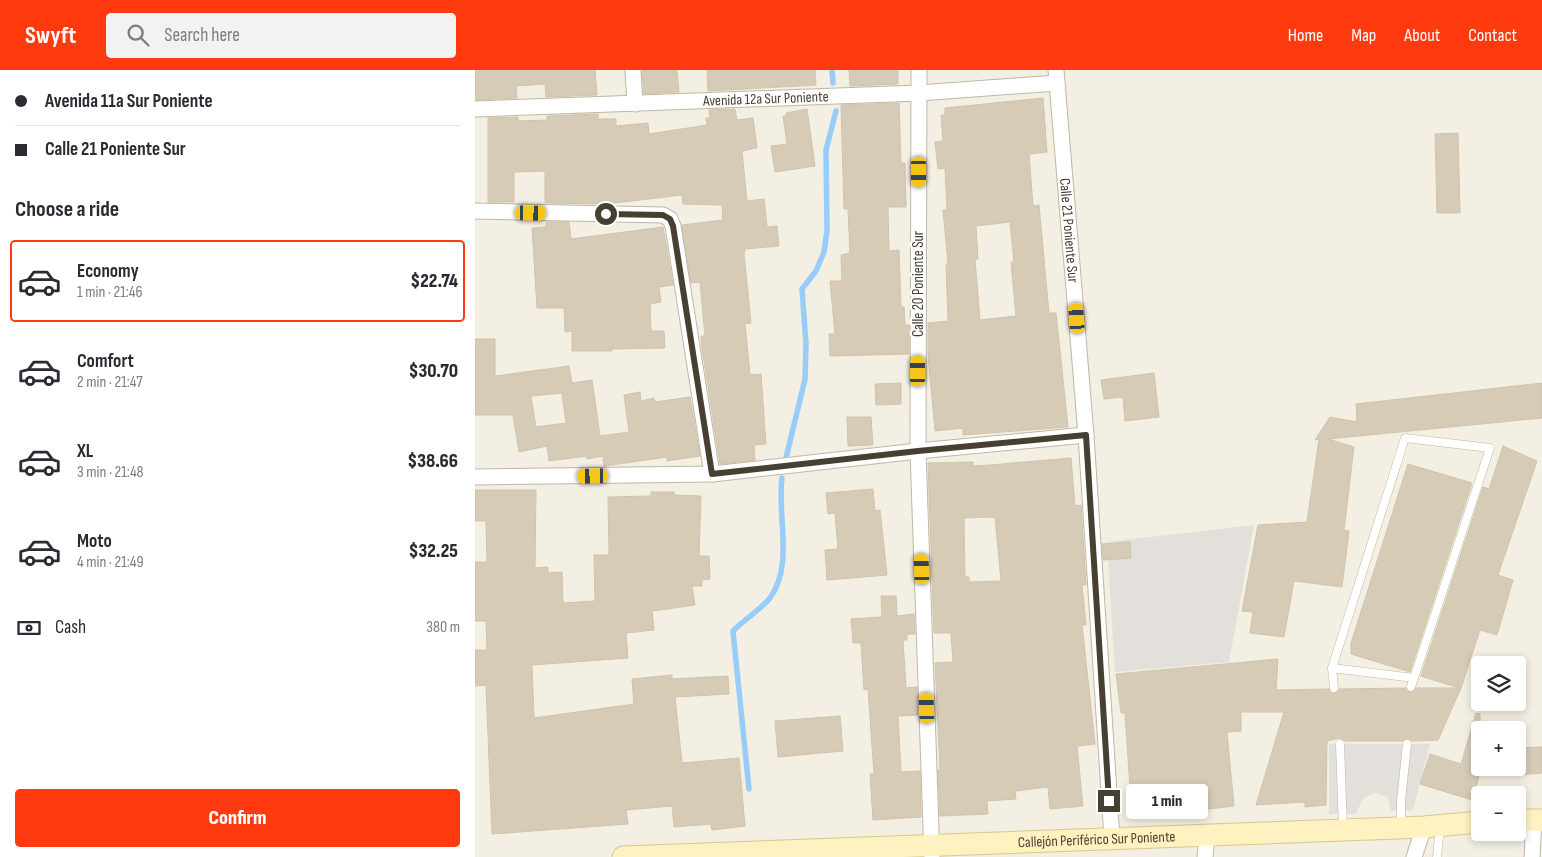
<!DOCTYPE html>
<meta charset="utf-8">
<style>
:root{--surface:#fff;--page:#f2f2f3;--text:#2b2b33;--muted:#7c7c81;--line:#e1e1e2;--accent:#ff3a0e}
body{margin:0;font-family:"Sofia Sans Condensed",sans-serif;background:var(--page);color:var(--text);height:100vh;display:flex;flex-direction:column;font-size:19px;white-space:nowrap}
*{box-sizing:border-box;margin:0}
p{font-size:16px;color:var(--muted)}
.icon{flex:none;width:28px;height:28px;fill:none;stroke:currentColor;stroke-width:2;stroke-linecap:round;stroke-linejoin:round}
.map{position:relative;flex:1;overflow:hidden}
.panel{display:flex;flex-direction:column;background:var(--surface);width:475px}
.panel>*{flex:none}
.hud{display:grid;align-content:center;height:110px;padding:0 15px;background:var(--surface)}
.fabs{position:absolute;left:996px;top:586px;display:grid;gap:10px}
.fabs a{display:grid;place-items:center;width:55px;height:55px;border-radius:5px;background:var(--surface);box-shadow:0 2px 8px #0003;font-size:25px}
.end{position:absolute;width:22px;height:22px;margin:-11px;border:6px solid #463f32;background:#fff;box-shadow:0 0 0 2px #fff}
.from{border-radius:50%}
.bubble{position:absolute;height:35px;border-radius:5px;background:var(--surface);box-shadow:0 2px 8px #0003;font-size:16px;font-weight:800;line-height:35px;text-align:center}
.car{position:absolute;width:15px;height:30px;margin:-15px -8px;border-radius:6px;box-shadow:0 0 4px 1px #0007;background:linear-gradient(#f5c518 24%,#345 0 40%,#f5c518 0 76%,#345 0 86%,#f5c518 0)}
.hud b{display:flex;align-items:center;gap:18px;height:48px;font-size:19px}
.hud b+b{border-top:1px solid var(--line)}
.hud i{width:12px;height:12px;background:var(--text)}
ul{padding:0;list-style:none}
li{display:flex;align-items:center;gap:15px;height:82px;margin:0 10px 8px;padding:0 5px;border:2px solid transparent;border-radius:5px}
li div{flex:1}
li b{display:block;font-size:19px}
li em{font-style:normal;font-weight:800}
li.current{border-color:var(--accent)}
li>.icon{width:45px;height:45px;stroke-width:1.5}
h2{padding:0 15px;font-size:22px;line-height:60px}
.pay{display:flex;align-items:center;gap:12px;height:55px;padding:0 15px;font-size:19px}
.pay p{margin-inline-start:auto}
.cta{display:flex;gap:10px;margin-top:auto;padding:10px 15px}
.cta a{flex:1;height:58px;border-radius:5px;background:var(--accent);color:#fff;font-size:20px;font-weight:800;line-height:58px;text-align:center}
header{display:flex;align-items:center;gap:30px;box-sizing:border-box;height:70px;padding:0 25px;background:var(--accent);color:#fff}
header strong{font-size:24px}
nav{display:flex;gap:28px;margin-inline-start:auto;font-size:18px}
.search{width:350px;height:45px;background:var(--page);display:flex;align-items:center;gap:12px;box-sizing:border-box;padding:0 18px;border-radius:5px;color:var(--muted);font-size:19px}
main{display:flex;flex:1;min-height:0}
.map>svg:first-child{display:block}
.parking{fill:#e3e0dc}
.lines{fill:none;stroke-linecap:round;stroke-linejoin:round}
.stream{stroke:#97cdf8;stroke-width:5.5}
.building{fill:#d6cbb7;stroke:#d2c3a9;fill-rule:evenodd}
.service-casing{stroke:#c0b7a4;stroke-width:9}
.minor-casing{stroke:#c0b7a4;stroke-width:17}
.secondary-casing{stroke:#d9c78c;stroke-width:23}
.service{stroke:#fff;stroke-width:8}
.minor{stroke:#fff;stroke-width:15}
.secondary{stroke:#fff2c1;stroke-width:21}
.route{stroke:#463f32;stroke-width:6}
.labels{text-anchor:middle;stroke-width:4.5;stroke-linejoin:round;paint-order:stroke}
.street-label{font-size:15px;fill:#463f32;stroke:#fff}
</style>
<header>
<strong>Swyft</strong>
<div class="search"><svg class="icon" aria-label="search" viewBox="0 0 24 24"><circle cx="10" cy="10" r="6"/><path d="M15 15l6 6"/></svg>Search here</div>
<nav><a>Home</a><a>Map</a><a>About</a><a>Contact</a></nav>
</header>
<main>
<section class="panel">
<div class="hud">
<b><i class="from"></i>Avenida 11a Sur Poniente</b>
<b><i></i>Calle 21 Poniente Sur</b>
</div>
<h2>Choose a ride</h2>
<ul>
<li class="current"><svg class="icon" aria-label="car" viewBox="0 0 24 24"><path d="M5 17H2v-5l4-1 3-4h7l3 4 3 1v5h-3M9 17h6M6 11h13"/><circle cx="7" cy="17" r="2"/><circle cx="17" cy="17" r="2"/></svg><div><b>Economy</b><p>1 min · 21:46</p></div><em>$22.74</em></li>
<li><svg class="icon" aria-label="car" viewBox="0 0 24 24"><path d="M5 17H2v-5l4-1 3-4h7l3 4 3 1v5h-3M9 17h6M6 11h13"/><circle cx="7" cy="17" r="2"/><circle cx="17" cy="17" r="2"/></svg><div><b>Comfort</b><p>2 min · 21:47</p></div><em>$30.70</em></li>
<li><svg class="icon" aria-label="car" viewBox="0 0 24 24"><path d="M5 17H2v-5l4-1 3-4h7l3 4 3 1v5h-3M9 17h6M6 11h13"/><circle cx="7" cy="17" r="2"/><circle cx="17" cy="17" r="2"/></svg><div><b>XL</b><p>3 min · 21:48</p></div><em>$38.66</em></li>
<li><svg class="icon" aria-label="car" viewBox="0 0 24 24"><path d="M5 17H2v-5l4-1 3-4h7l3 4 3 1v5h-3M9 17h6M6 11h13"/><circle cx="7" cy="17" r="2"/><circle cx="17" cy="17" r="2"/></svg><div><b>Moto</b><p>4 min · 21:49</p></div><em>$32.25</em></li>
</ul>
<div class="pay"><svg class="icon" aria-label="cash" viewBox="0 0 24 24"><path d="M3 7h18v10H3z"/><circle cx="12" cy="12" r="2"/></svg>Cash<p>380 m</p></div>
<div class="cta"><a>Confirm</a></div>
</section>
<div class="map">
<svg width="1067" height="787" viewBox="0 0 1067 787">
<rect width="100%" height="100%" fill="#f3efe2"/>
<!-- parking -->
<path class="parking" d="M 779,455 L 754,592 L 640,602 L 632,472 Z
M 854,674 L 955,674 L 938,740 L 916,741 L 913,727 L 899,723 L 889,728 L 880,744 L 854,744 Z"/>
<g class="lines">
<!-- stream -->
<path class="stream" d="M 357,0 L 358,13
M 311,388 L 330,309 L 331,274 L 327,219 L 341,201 L 349,182 L 352,161 L 351,80 L 361,41
M 274,719 L 258,561 C 268,551 287,538 295,528 C 319,495 302,447 307,408"/>
</g>
<!-- building -->
<path class="building" d="M 0,0 L 120,0 L 122,25 L 71,27 L 70,14 L 41,16 L 42,28 L 0,30 Z
M 167,0 L 202,0 L 204,22 L 169,24 Z
M 232,0 L 340,0 L 341,15 L 233,21 Z
M 374,0 L 423,0 L 423,14 L 375,16 Z
M 568,28 L 572,82 L 554,84 L 558,136 L 564,135 L 574,243 L 581,243 L 593,357 L 488,365 L 488,358 L 460,361 L 453,284 L 453,253 L 473,251 L 471,194 L 473,193 L 468,140 L 472,140 L 470,98 L 463,99 L 460,72 L 468,71 L 466,45 L 470,45 L 470,38 ZM 535,152 L 539,192 L 536,192 L 541,246 L 505,250 L 500,189 L 503,189 L 501,156 Z
M 424,33 L 426,93 L 430,93 L 431,137 L 413,137 L 414,181 L 424,180 L 426,237 L 429,237 L 430,255 L 434,255 L 434,284 L 355,286 L 354,264 L 360,264 L 355,211 L 367,211 L 366,185 L 375,183 L 373,139 L 369,139 L 366,35 Z
M 260,39 L 262,50 L 278,48 L 282,78 L 267,81 L 272,131 L 289,129 L 292,157 L 302,156 L 304,176 L 270,179 L 269,184 L 276,253 L 270,254 L 275,305 L 286,304 L 291,374 L 279,375 L 280,390 L 245,394 L 227,278 L 226,266 L 230,266 L 225,212 L 216,213 L 207,155 L 248,150 L 247,135 L 208,134 L 207,125 L 131,134 L 70,133 L 70,101 L 39,102 L 39,132 L 13,132 L 13,48 L 43,47 L 43,51 L 72,50 L 72,46 L 123,44 L 123,49 L 141,49 L 141,56 L 173,53 L 174,64 L 232,55 L 231,48 L 235,48 L 234,40 Z
M 332,39 L 340,96 L 300,102 L 296,76 L 312,74 L 308,46 L 311,46 L 311,43 Z
M 983,63 L 985,143 L 962,143 L 960,64 Z
M 71,152 L 94,152 L 96,169 L 188,157 L 198,215 L 184,217 L 186,232 L 175,234 L 176,261 L 189,261 L 190,278 L 137,279 L 137,281 L 97,281 L 97,261 L 90,262 L 89,238 L 62,238 L 57,158 L 71,157 Z
M 0,269 L 20,269 L 20,306 L 94,296 L 97,313 L 117,310 L 125,366 L 154,362 L 149,325 L 165,322 L 166,331 L 179,328 L 180,332 L 215,327 L 225,386 L 192,391 L 192,387 L 129,396 L 128,386 L 112,389 L 111,386 L 74,391 L 72,376 L 44,382 L 38,345 L 0,345 ZM 87,323 L 91,353 L 61,357 L 56,326 Z
M 679,303 L 684,347 L 650,351 L 648,327 L 629,329 L 626,310 Z
M 426,313 L 426,334 L 401,335 L 400,314 Z
M 1067,313 L 1067,348 L 853,369 L 879,377 L 869,460 L 874,461 L 867,517 L 819,511 L 809,567 L 775,563 L 778,542 L 767,541 L 783,455 L 832,452 L 844,369 L 840,370 L 855,347 L 882,352 L 881,334 Z
M 372,347 L 396,347 L 398,375 L 373,376 Z
M 1028,376 L 1062,391 L 1023,505 L 1038,510 L 1022,565 L 1005,560 L 986,618 L 963,670 L 936,671 L 932,668 L 928,671 L 870,671 L 865,668 L 852,671 L 851,735 L 830,737 L 830,732 L 781,735 L 809,642 L 766,642 L 766,661 L 752,662 L 759,736 L 726,740 L 726,737 L 671,737 L 666,719 L 655,718 L 650,643 L 646,643 L 641,604 L 803,589 L 801,620 L 854,619 L 859,624 L 864,619 L 931,618 L 937,623 L 941,618 L 984,618 L 946,606 L 1008,417 L 1014,419 Z
M 596,388 L 600,436 L 606,435 L 611,515 L 607,515 L 611,555 L 607,555 L 620,674 L 602,676 L 608,736 L 575,739 L 573,717 L 540,721 L 541,729 L 512,731 L 513,744 L 465,746 L 463,700 L 465,700 L 460,593 L 478,592 L 476,563 L 459,563 L 453,393 L 498,392 L 498,396 L 515,395 ZM 520,447 L 526,511 L 494,512 L 494,507 L 490,507 L 489,448 Z
M 933,394 L 997,413 L 935,602 L 876,584 L 876,573 Z
M 398,419 L 400,441 L 405,440 L 412,505 L 352,510 L 350,480 L 363,479 L 360,443 L 353,444 L 351,423 Z
M 0,420 L 61,420 L 60,498 L 73,497 L 73,503 L 87,502 L 88,533 L 120,531 L 119,485 L 134,485 L 133,427 L 176,426 L 176,422 L 199,422 L 199,425 L 226,426 L 224,486 L 234,486 L 235,509 L 227,510 L 227,516 L 217,516 L 220,535 L 177,541 L 179,560 L 151,563 L 153,588 L 57,595 L 59,648 L 159,634 L 157,609 L 197,605 L 197,609 L 253,606 L 254,624 L 200,627 L 207,693 L 264,688 L 270,756 L 237,760 L 236,754 L 199,757 L 197,736 L 151,740 L 153,754 L 17,764 L 11,615 L 0,616 L 0,580 L 12,580 L 11,551 L 0,551 L 0,492 L 12,492 L 11,451 L 0,451 Z
M 655,472 L 656,488 L 628,490 L 627,474 Z
M 406,526 L 421,526 L 422,546 L 439,544 L 440,564 L 432,564 L 432,570 L 428,570 L 431,618 L 442,617 L 443,645 L 423,646 L 426,702 L 445,701 L 446,747 L 398,750 L 395,704 L 399,704 L 393,619 L 389,620 L 386,573 L 378,573 L 376,549 L 407,547 Z
M 1001,643 L 1005,644 L 1005,703 L 997,730 L 945,714 L 955,684 L 986,694 Z
M 365,646 L 368,681 L 303,687 L 300,651 Z
M 1067,677 L 1067,703 L 1042,705 L 1042,678 Z"/>
<g class="lines">
<!-- service casing -->
<g class="service-casing">
<path id="service" d="M 857,598 L 939,608
M 859,618 L 857,598 L 930,368 L 1015,378 L 936,617
M 865,674 L 868,759
M 926,757 L 926,731 L 932,674
M 962,787 L 965,757"/>
</g>
<!-- minor casing -->
<g class="minor-casing">
<g id="minor">
<path d="M 158,0 L 160,34"/>
<path d="M 444,0 L 443,381 L 457,787"/>
<path id="s1" d="M 581,0 L 611,365 L 637,769"/>
<path id="s2" d="M 0,39 L 444,23 L 582,13"/>
<path d="M 0,141 L 188,145 L 195,149 L 198,156 L 237,404"/>
<path d="M 0,407 L 237,404 L 443,381 L 611,365"/>
<path d="M 730,787 L 732,765"/>
<path d="M 939,787 L 949,757"/>
<path d="M 1057,787 L 1059,749"/>
</g>
</g>
<!-- secondary casing -->
<g class="secondary-casing">
<g id="secondary">
<path d="M 1042,750 L 1067,750"/>
<path id="s3" d="M 148,787 L 949,757 L 1005,752"/>
</g>
</g>
<!-- service -->
<use href="#service" class="service"/>
<!-- minor -->
<use href="#minor" class="minor"/>
<!-- secondary -->
<use href="#secondary" class="secondary"/>
</g>
<g class="lines">
<!-- route -->
<path class="route" d="M 131,144 L 188,145 L 195,149 L 198,156 L 237,404 L 443,381 L 611,365 L 634,731"/>
</g>
<g class="labels">
<!-- street labels -->
<g class="street-label">
<text dy="5" stroke="none"><textPath href="#s2" startOffset="291">Avenida 12a Sur Poniente</textPath></text>
<text dy="5" stroke="none"><textPath href="#s1" startOffset="161">Calle 21 Poniente Sur</textPath></text>
<text transform="translate(443 214) rotate(-90)" y="5">Calle 20 Poniente Sur</text>
<text dy="5" stroke="none"><textPath href="#s3" startOffset="474">Callejón Periférico Sur Poniente</textPath></text>
</g>
</g>
</svg>
<div class="fabs">
<a><svg class="icon" aria-label="layers" viewBox="0 0 24 24"><path d="M12 4l9 5-9 5-9-5zM3 14l9 5 9-5"/></svg></a>
<a>+</a>
<a>−</a>
</div>
<i class="end from" style="left:131px;top:144px"></i>
<i class="end" style="left:634px;top:731px"></i>
<div class="bubble" style="left:651px;top:714px;width:82px">1 min</div>
<i class="car" style="left:444px;top:102px;rotate:180deg"></i>
<i class="car" style="left:56px;top:143px;rotate:91deg"></i>
<i class="car" style="left:602px;top:248px;rotate:356deg"></i>
<i class="car" style="left:443px;top:301px;rotate:0deg"></i>
<i class="car" style="left:118px;top:406px;rotate:269deg"></i>
<i class="car" style="left:447px;top:499px;rotate:358deg"></i>
<i class="car" style="left:452px;top:638px;rotate:358deg"></i>
</div>
</main>
